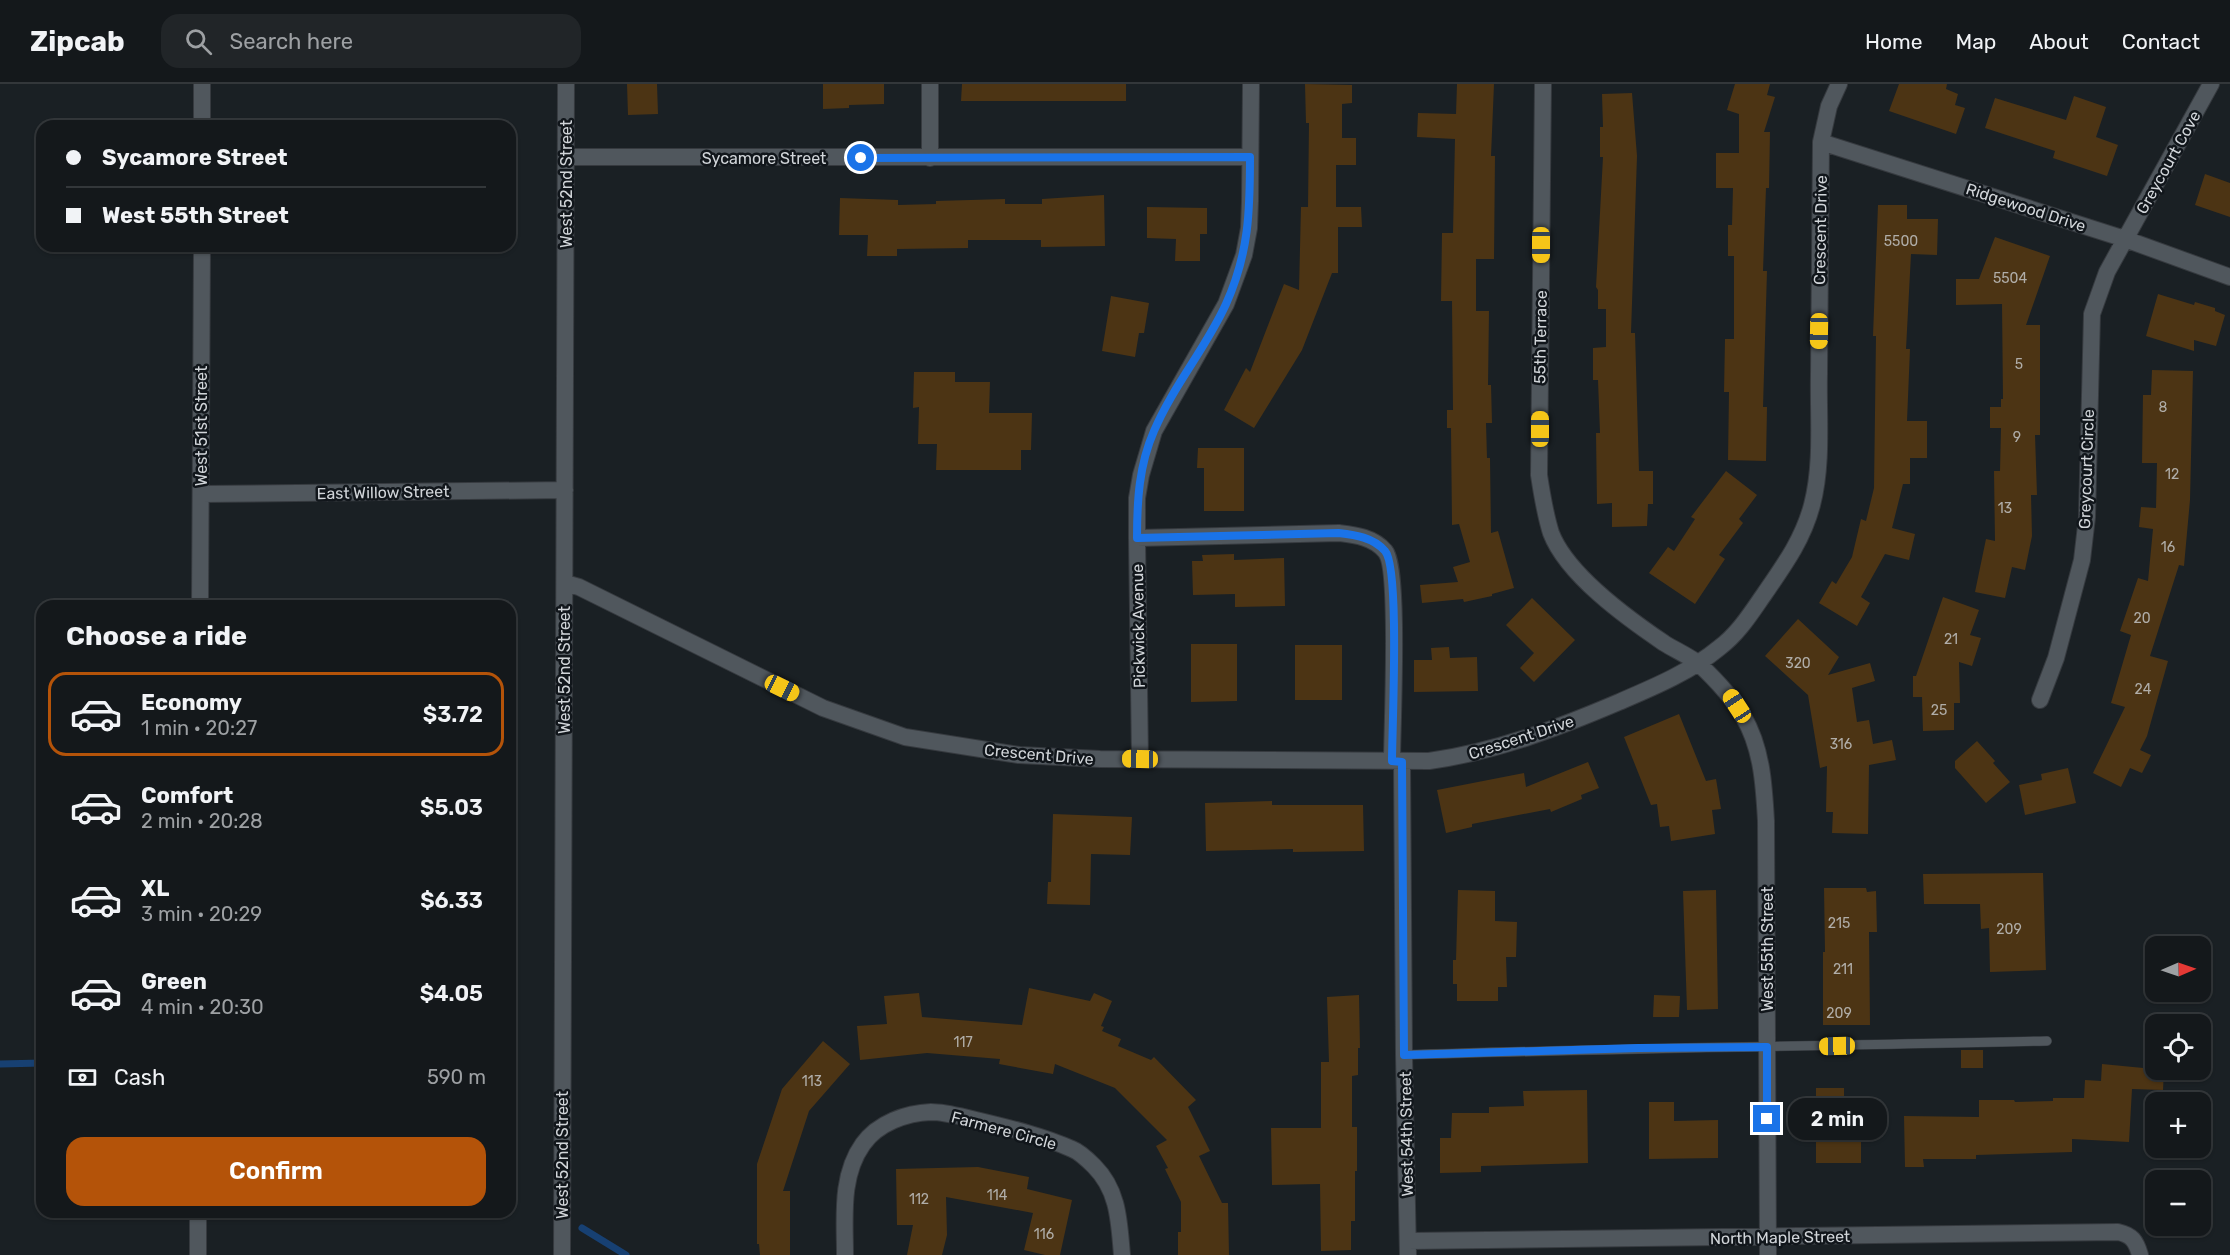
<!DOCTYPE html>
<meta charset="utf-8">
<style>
:root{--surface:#14181b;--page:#212528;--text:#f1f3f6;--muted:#9da0a3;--line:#33373a;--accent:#b45309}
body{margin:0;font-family:Rubik,sans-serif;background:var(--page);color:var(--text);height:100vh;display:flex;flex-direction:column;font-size:22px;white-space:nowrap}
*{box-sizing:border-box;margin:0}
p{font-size:20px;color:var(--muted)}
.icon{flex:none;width:33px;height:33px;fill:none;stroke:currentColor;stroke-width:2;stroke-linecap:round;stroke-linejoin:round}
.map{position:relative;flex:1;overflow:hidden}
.drawer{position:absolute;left:36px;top:516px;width:480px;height:618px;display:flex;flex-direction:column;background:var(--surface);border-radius:18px;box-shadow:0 2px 4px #0004,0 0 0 2px var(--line)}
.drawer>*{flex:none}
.top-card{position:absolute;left:36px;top:36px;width:480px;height:132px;border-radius:18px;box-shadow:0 2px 4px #0004,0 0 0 2px var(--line);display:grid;align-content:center;height:132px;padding:0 30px;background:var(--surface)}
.needle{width:39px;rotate:88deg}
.fabs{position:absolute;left:2145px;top:852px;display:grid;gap:12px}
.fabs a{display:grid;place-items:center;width:66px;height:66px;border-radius:12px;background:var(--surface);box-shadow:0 2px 4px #0004,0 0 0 2px var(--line);font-size:30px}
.end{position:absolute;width:27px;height:27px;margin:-14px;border:8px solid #1a73e8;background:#fff;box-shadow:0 0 0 3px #fff}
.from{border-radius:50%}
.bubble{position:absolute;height:42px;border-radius:18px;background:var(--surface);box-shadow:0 2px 4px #0004,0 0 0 2px var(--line);font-size:20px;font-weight:600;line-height:42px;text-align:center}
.car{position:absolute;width:18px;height:36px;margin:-18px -9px;border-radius:8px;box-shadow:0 0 4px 2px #0007;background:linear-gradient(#f5c518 24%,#345 0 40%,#f5c518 0 76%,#345 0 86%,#f5c518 0)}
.top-card b{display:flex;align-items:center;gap:21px;height:57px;font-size:22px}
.top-card b+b{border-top:2px solid var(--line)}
.top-card i{width:15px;height:15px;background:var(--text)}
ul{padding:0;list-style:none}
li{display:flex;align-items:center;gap:18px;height:84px;margin:0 12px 9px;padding:0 18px;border:3px solid transparent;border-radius:18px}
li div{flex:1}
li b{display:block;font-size:22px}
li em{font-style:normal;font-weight:600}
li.selected{border-color:var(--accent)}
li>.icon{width:54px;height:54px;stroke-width:1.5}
h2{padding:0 30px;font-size:27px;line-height:72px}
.pay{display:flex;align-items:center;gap:15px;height:66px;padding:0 30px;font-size:22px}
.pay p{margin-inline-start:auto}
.primary-button{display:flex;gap:12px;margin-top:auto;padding:12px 30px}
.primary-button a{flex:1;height:69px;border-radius:18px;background:var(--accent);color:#fff;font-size:24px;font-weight:600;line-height:69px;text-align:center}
header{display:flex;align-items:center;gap:36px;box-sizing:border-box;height:84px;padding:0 30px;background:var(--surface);border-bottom:2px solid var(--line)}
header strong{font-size:28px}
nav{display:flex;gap:33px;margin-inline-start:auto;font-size:21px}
.search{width:420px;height:54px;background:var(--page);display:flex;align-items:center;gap:15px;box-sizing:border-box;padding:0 21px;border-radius:18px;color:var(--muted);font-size:22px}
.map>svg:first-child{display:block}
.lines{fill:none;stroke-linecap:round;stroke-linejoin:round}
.stream{stroke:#174072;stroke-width:7}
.building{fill:#4c3414}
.service-casing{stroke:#363a3f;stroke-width:10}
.minor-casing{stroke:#363a3f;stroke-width:18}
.service{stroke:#50575d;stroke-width:9}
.minor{stroke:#50575d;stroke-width:16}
.route{stroke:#1a73e8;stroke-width:8}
.labels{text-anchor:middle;stroke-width:5;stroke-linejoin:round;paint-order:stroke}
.number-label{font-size:14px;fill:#b0ada8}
.street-label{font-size:16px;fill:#d1d5d9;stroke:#11161b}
</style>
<header>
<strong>Zipcab</strong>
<div class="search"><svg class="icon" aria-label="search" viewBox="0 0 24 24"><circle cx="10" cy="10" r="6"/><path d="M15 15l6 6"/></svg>Search here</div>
<nav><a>Home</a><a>Map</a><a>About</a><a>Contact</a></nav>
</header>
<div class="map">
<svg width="2230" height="1171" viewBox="0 0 2230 1171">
<rect width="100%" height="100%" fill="#1a2024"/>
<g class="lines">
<!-- stream -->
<path class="stream" d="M 0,980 L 42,979
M 582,1144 L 626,1171"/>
</g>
<!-- building -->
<path class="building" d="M 627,0 L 657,0 L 658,30 L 628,31 Z
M 823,0 L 884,0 L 884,20 L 849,21 L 849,24 L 823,25 Z
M 962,0 L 1126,0 L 1126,17 L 961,17 Z
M 1305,0 L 1352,1 L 1352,19 L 1342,20 L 1342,54 L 1356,54 L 1356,81 L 1336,81 L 1336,123 L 1361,123 L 1362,143 L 1338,143 L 1338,189 L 1332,189 L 1302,266 L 1254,344 L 1224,326 L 1246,284 L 1250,288 L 1284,200 L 1299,206 L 1301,123 L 1308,123 L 1309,39 L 1306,39 Z
M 1457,0 L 1494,0 L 1491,72 L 1495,72 L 1494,175 L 1476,175 L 1476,227 L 1489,227 L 1488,301 L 1491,301 L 1492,339 L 1486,339 L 1487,374 L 1490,374 L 1491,449 L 1498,447 L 1514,504 L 1492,510 L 1492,512 L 1464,518 L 1463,515 L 1422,519 L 1420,501 L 1458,498 L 1453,483 L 1470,478 L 1459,440 L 1452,441 L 1451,344 L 1447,344 L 1447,326 L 1453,326 L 1452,217 L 1441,217 L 1442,149 L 1453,149 L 1455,55 L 1417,53 L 1418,29 L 1456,30 Z
M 1735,0 L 1770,0 L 1767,11 L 1775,13 L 1764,48 L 1770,48 L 1769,104 L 1766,104 L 1763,187 L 1767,187 L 1763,323 L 1767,323 L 1766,377 L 1728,376 L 1729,308 L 1724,308 L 1725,255 L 1734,255 L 1734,172 L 1728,172 L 1728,141 L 1732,141 L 1733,104 L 1716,104 L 1716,69 L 1739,69 L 1739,30 L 1727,26 Z
M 1899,0 L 1947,0 L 1946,5 L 1958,10 L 1955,21 L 1965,24 L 1956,50 L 1889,27 Z
M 1632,9 L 1637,72 L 1631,249 L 1635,249 L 1639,387 L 1653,387 L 1653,420 L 1648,420 L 1647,442 L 1612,443 L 1612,419 L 1597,420 L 1596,349 L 1600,349 L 1598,296 L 1593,296 L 1593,264 L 1606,263 L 1606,225 L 1598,225 L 1598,206 L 1596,203 L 1603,73 L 1600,73 L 1600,43 L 1603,43 L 1602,10 Z
M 2074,12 L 2106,23 L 2096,53 L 2118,61 L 2107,92 L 2053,74 L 2055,67 L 1985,44 L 1995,14 L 2066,36 Z
M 2205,90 L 2230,99 L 2230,133 L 2195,121 Z
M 1104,111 L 1105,162 L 1041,163 L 1041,156 L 968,156 L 968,164 L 897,165 L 897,172 L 867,172 L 868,151 L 839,151 L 840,114 L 898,116 L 898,121 L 936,120 L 936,117 L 1005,115 L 1005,120 L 1042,120 L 1042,115 Z
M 1878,121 L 1907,121 L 1907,135 L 1938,135 L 1937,171 L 1911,170 L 1906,265 L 1910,265 L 1907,337 L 1927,337 L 1927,374 L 1910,374 L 1910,400 L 1903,400 L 1892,444 L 1915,450 L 1909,476 L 1885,470 L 1861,513 L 1870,519 L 1857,542 L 1819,519 L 1832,497 L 1836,500 L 1852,473 L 1861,435 L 1866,437 L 1874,404 L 1876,252 L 1873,252 Z
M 1147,123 L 1207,124 L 1207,150 L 1200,150 L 1200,177 L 1175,177 L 1176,155 L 1147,154 Z
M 1995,153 L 2050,172 L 2026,241 L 2040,241 L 2040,351 L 2035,351 L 2037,411 L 2031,411 L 2032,452 L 2025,486 L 2012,483 L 2005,514 L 1975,508 L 1986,455 L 1995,457 L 1994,387 L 2000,387 L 2001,344 L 1990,344 L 1990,323 L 2001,323 L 2001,315 L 2003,315 L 2002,220 L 1956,221 L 1956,195 L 1979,195 Z
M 2158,210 L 2194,221 L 2195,218 L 2215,224 L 2215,227 L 2225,231 L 2216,262 L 2194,256 L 2194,267 L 2146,252 Z
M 1111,212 L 1149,219 L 1144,249 L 1139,249 L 1135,273 L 1102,267 Z
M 2152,286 L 2193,287 L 2190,416 L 2184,482 L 2179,481 L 2150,572 L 2168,577 L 2147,652 L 2140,666 L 2151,671 L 2142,689 L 2130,684 L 2121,703 L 2093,689 L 2125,623 L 2111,619 L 2131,551 L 2120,547 L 2138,494 L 2148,497 L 2153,445 L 2139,443 L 2141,423 L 2156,424 L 2157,379 L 2142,379 L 2143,311 L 2151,311 Z
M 914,288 L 955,288 L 955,298 L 990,298 L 989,329 L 1032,329 L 1031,366 L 1021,366 L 1021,386 L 936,386 L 937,360 L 918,360 L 919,323 L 913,324 Z
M 1198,364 L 1244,364 L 1244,427 L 1204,427 L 1204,384 L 1197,384 Z
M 1726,387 L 1757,411 L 1739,435 L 1743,439 L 1719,471 L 1725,475 L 1695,520 L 1649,489 L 1668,463 L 1674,467 L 1695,435 L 1691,433 Z
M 1234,470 L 1234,476 L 1284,474 L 1285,522 L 1235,523 L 1235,510 L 1193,511 L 1192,477 L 1203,477 L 1202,471 Z
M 1943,513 L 1979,526 L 1970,551 L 1981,554 L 1972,582 L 1959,578 L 1960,619 L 1954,619 L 1954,646 L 1923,647 L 1922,613 L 1913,613 L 1913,592 L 1916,592 Z
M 1532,514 L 1575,556 L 1534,598 L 1520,584 L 1534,569 L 1506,541 Z
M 1798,535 L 1839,573 L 1828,591 L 1870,579 L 1875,597 L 1852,604 L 1857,638 L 1869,636 L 1873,660 L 1892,656 L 1896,676 L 1869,681 L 1868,750 L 1832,749 L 1833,728 L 1826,728 L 1827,682 L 1820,684 L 1808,611 L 1765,572 Z
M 1191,560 L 1237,560 L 1237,617 L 1191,618 Z
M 1295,561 L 1342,561 L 1342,616 L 1295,616 Z
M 1449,563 L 1450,574 L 1477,573 L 1478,607 L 1414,608 L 1414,576 L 1432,576 L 1431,564 Z
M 1679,630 L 1706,697 L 1716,695 L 1721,725 L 1712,726 L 1715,750 L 1671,757 L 1669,742 L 1660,743 L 1657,720 L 1651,721 L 1624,653 Z
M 1977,657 L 1995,677 L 1993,679 L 2010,698 L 1986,719 L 1955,684 L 1955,677 Z
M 1588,678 L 1599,704 L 1581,711 L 1582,715 L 1551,728 L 1550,725 L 1472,740 L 1472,743 L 1446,749 L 1437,706 L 1524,689 L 1526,703 Z
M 2068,684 L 2076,719 L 2025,731 L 2019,701 L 2042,696 L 2041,690 Z
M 1272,717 L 1272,721 L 1363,721 L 1364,767 L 1293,768 L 1293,765 L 1206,767 L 1205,719 Z
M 1053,730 L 1132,733 L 1130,771 L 1091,770 L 1090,821 L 1047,820 L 1048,798 L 1051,798 Z
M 2043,789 L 2046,886 L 1990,888 L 1989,844 L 1981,845 L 1980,820 L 1924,820 L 1923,790 Z
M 1824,804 L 1866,804 L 1867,808 L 1876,807 L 1877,848 L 1869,848 L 1870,941 L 1823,941 L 1823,868 L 1825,868 Z
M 1458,806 L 1495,807 L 1495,837 L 1517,838 L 1516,873 L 1506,873 L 1507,903 L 1498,903 L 1498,917 L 1457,917 L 1457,900 L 1453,900 L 1453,876 L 1456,876 Z
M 1716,806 L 1718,925 L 1687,926 L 1683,807 Z
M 1029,904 L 1090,917 L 1094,909 L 1112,917 L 1101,942 L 1104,943 L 1102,947 L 1121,955 L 1118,962 L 1151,976 L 1154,973 L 1196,1016 L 1188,1023 L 1210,1067 L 1199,1072 L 1222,1119 L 1228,1119 L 1229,1171 L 1178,1171 L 1178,1148 L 1181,1148 L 1181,1118 L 1165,1085 L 1168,1084 L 1156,1062 L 1167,1056 L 1115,1004 L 1055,980 L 1053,990 L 999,980 L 1000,975 L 927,969 L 860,976 L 857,942 L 887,940 L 884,912 L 919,909 L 922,933 L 1022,941 Z
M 1359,911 L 1360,964 L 1358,964 L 1358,991 L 1352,992 L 1352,1043 L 1357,1043 L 1357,1087 L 1355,1087 L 1355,1137 L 1351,1137 L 1351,1166 L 1321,1167 L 1320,1100 L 1272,1101 L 1271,1044 L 1321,1044 L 1321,978 L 1329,978 L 1327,913 Z
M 1654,911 L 1680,912 L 1679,933 L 1653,933 Z
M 823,957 L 850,980 L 809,1027 L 783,1107 L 790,1107 L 790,1171 L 760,1171 L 759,1160 L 757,1160 L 757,1080 L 782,1005 Z
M 1961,966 L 1983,966 L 1983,984 L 1961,984 Z
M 2102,980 L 2164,986 L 2163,1006 L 2132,1005 L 2129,1058 L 2072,1055 L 2072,1068 L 1976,1071 L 1976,1075 L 1923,1075 L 1924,1083 L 1905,1083 L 1904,1032 L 1979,1033 L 1979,1016 L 2014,1016 L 2015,1018 L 2053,1017 L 2053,1014 L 2084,1014 L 2085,996 L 2101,997 Z
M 1816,1004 L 1844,1004 L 1844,1029 L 1861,1029 L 1861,1079 L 1816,1079 Z
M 1587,1006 L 1588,1079 L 1481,1082 L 1481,1088 L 1440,1089 L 1440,1054 L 1451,1054 L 1452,1029 L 1489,1029 L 1489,1023 L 1524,1022 L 1523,1007 Z
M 1649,1018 L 1674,1018 L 1674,1037 L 1718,1036 L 1718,1074 L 1649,1075 Z
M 978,1083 L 1029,1093 L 1027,1105 L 1072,1116 L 1060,1171 L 1045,1171 L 1024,1166 L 1033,1129 L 946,1113 L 947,1151 L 942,1171 L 907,1171 L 913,1141 L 897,1141 L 896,1085 Z"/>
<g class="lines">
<!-- service casing -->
<g class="service-casing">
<path id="service" d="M 1404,971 C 1618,964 1833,962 2047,957"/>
</g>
<!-- minor casing -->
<g class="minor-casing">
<path id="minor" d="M 1543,0 L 1539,391 C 1542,411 1545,430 1551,449 C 1567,491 1627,534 1664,559 C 1675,566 1689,572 1699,580 C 1715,595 1732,613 1743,632 C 1762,664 1764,701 1766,737 L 1768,1171
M 202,42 L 202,0
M 1821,58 L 2125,155 L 2230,193
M 566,73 L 1250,73
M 930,74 L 930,0
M 201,410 L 565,406
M 1137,454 L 1339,449 C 1355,451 1373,453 1385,467 C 1400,483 1392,645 1392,677
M 565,499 L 579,503 L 823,624 L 905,653 L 1019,671 L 1100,675 L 1429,677 C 1495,668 1558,644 1619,618 C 1654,603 1690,588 1719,564 C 1739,549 1751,529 1765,509 C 1785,480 1803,455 1812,421 C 1823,379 1818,332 1819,290 C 1820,212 1821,135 1821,58 L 1829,22 L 1839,0
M 200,522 L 202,162
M 2040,616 L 2056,574 L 2082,476 L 2087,433 L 2092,230 L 2107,188 L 2211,0
M 1140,675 L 1137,454 L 1137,414 L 1141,391 L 1154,347 L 1226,220 L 1244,171 L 1249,144 L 1250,117 L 1251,0
M 1402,678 L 1404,971 L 1408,1171
M 1408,1157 L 2118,1148 C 2132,1151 2136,1157 2140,1171
M 198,1171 L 198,1128
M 562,1171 L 566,0
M 845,1171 C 845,1134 840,1092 863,1060 C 878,1039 906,1029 931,1028 C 944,1028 959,1032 972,1035 C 1005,1043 1041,1051 1072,1065 C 1080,1068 1088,1076 1094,1082 C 1119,1107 1119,1138 1122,1171"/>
</g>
<!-- service -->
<use href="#service" class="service"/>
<!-- minor -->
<use href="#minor" class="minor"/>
</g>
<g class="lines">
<!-- route -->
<path class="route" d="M 861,74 L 1250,73 C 1250,127 1249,169 1226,220 C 1206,264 1173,302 1154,347 C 1139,381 1137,417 1137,454 L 1338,449 C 1355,451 1373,453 1385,467 C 1400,483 1392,645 1392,677 L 1402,678 L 1404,971 L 1638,964 L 1767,963 L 1767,1035"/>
</g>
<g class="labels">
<!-- number labels -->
<g class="number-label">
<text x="1901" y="162">5500</text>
<text x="2010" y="199">5504</text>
<text x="2019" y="285">5</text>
<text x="2163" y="328">8</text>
<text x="2017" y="358">9</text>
<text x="2172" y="395">12</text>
<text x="2005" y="429">13</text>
<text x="2168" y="468">16</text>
<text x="2142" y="539">20</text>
<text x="1951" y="560">21</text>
<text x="1798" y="584">320</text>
<text x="2143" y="610">24</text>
<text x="1939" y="631">25</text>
<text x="1841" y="665">316</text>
<text x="1839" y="844">215</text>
<text x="2009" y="850">209</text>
<text x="1843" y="890">211</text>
<text x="1839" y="934">209</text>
<text x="963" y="963">117</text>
<text x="812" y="1002">113</text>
<text x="997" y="1116">114</text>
<text x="919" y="1120">112</text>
<text x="1044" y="1155">116</text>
</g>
<!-- street labels -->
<g class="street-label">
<text x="764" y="80">Sycamore Street</text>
<text transform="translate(2168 78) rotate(-61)" y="6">Greycourt Cove</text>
<text transform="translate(566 100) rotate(-90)" y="6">West 52nd Street</text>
<text transform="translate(2026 123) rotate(18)" y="6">Ridgewood Drive</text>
<text transform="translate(1820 146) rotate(-89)" y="6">Crescent Drive</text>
<text transform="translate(1540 253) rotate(-89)" y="6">55th Terrace</text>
<text transform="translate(201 342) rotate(-90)" y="6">West 51st Street</text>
<text transform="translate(2086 385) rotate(-88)" y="6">Greycourt Circle</text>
<text transform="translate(383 408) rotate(-1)" y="6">East Willow Street</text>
<text transform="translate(1138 542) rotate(-91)" y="6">Pickwick Avenue</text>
<text transform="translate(564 586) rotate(-90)" y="6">West 52nd Street</text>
<text transform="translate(1521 653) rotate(-18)" y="6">Crescent Drive</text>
<text transform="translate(1039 670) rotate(5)" y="6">Crescent Drive</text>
<text transform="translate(1767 865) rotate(-90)" y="6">West 55th Street</text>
<text transform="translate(1004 1046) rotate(15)" y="6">Farmere Circle</text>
<text transform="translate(1406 1050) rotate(-91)" y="6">West 54th Street</text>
<text transform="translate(562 1071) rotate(-90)" y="6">West 52nd Street</text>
<text transform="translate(1780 1153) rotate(-1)" y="6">North Maple Street</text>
</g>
</g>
</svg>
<div class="fabs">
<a><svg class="needle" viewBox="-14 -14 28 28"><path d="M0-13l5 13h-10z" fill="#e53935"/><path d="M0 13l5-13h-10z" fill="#9da0a3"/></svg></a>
<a><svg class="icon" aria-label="locate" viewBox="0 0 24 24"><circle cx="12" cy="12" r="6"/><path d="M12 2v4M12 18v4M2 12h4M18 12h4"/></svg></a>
<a>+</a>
<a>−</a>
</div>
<i class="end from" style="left:861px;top:74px"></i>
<i class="end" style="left:1767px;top:1035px"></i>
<div class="bubble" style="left:1788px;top:1014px;width:99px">2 min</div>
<i class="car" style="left:1541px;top:161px;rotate:180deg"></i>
<i class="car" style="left:1819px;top:247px;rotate:181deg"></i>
<i class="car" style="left:1540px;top:345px;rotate:0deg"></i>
<i class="car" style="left:782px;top:604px;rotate:116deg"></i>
<i class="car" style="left:1737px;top:622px;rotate:327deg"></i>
<i class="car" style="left:1140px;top:675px;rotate:271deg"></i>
<i class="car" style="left:1837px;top:962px;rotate:269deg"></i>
<div class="top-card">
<b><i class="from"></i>Sycamore Street</b>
<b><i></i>West 55th Street</b>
</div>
<section class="drawer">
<h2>Choose a ride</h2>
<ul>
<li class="selected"><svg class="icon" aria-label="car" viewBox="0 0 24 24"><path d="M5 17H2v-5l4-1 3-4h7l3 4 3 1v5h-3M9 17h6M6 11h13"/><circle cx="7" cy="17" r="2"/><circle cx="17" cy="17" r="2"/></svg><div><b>Economy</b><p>1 min · 20:27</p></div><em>$3.72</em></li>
<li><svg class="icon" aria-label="car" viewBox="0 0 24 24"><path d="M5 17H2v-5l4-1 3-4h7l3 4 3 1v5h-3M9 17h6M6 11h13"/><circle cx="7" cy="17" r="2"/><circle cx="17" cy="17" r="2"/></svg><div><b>Comfort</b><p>2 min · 20:28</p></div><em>$5.03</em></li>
<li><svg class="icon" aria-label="car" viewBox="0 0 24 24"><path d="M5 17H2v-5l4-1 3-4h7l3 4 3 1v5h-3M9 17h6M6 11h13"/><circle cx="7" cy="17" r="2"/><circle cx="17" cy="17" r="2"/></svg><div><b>XL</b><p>3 min · 20:29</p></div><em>$6.33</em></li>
<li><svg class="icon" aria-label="car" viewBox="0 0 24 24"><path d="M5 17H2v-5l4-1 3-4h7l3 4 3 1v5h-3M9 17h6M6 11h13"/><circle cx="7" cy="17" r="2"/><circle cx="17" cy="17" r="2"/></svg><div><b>Green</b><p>4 min · 20:30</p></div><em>$4.05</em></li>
</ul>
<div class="pay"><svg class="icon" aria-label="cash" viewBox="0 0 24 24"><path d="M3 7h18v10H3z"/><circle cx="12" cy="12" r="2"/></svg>Cash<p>590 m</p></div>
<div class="primary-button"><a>Confirm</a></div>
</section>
</div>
